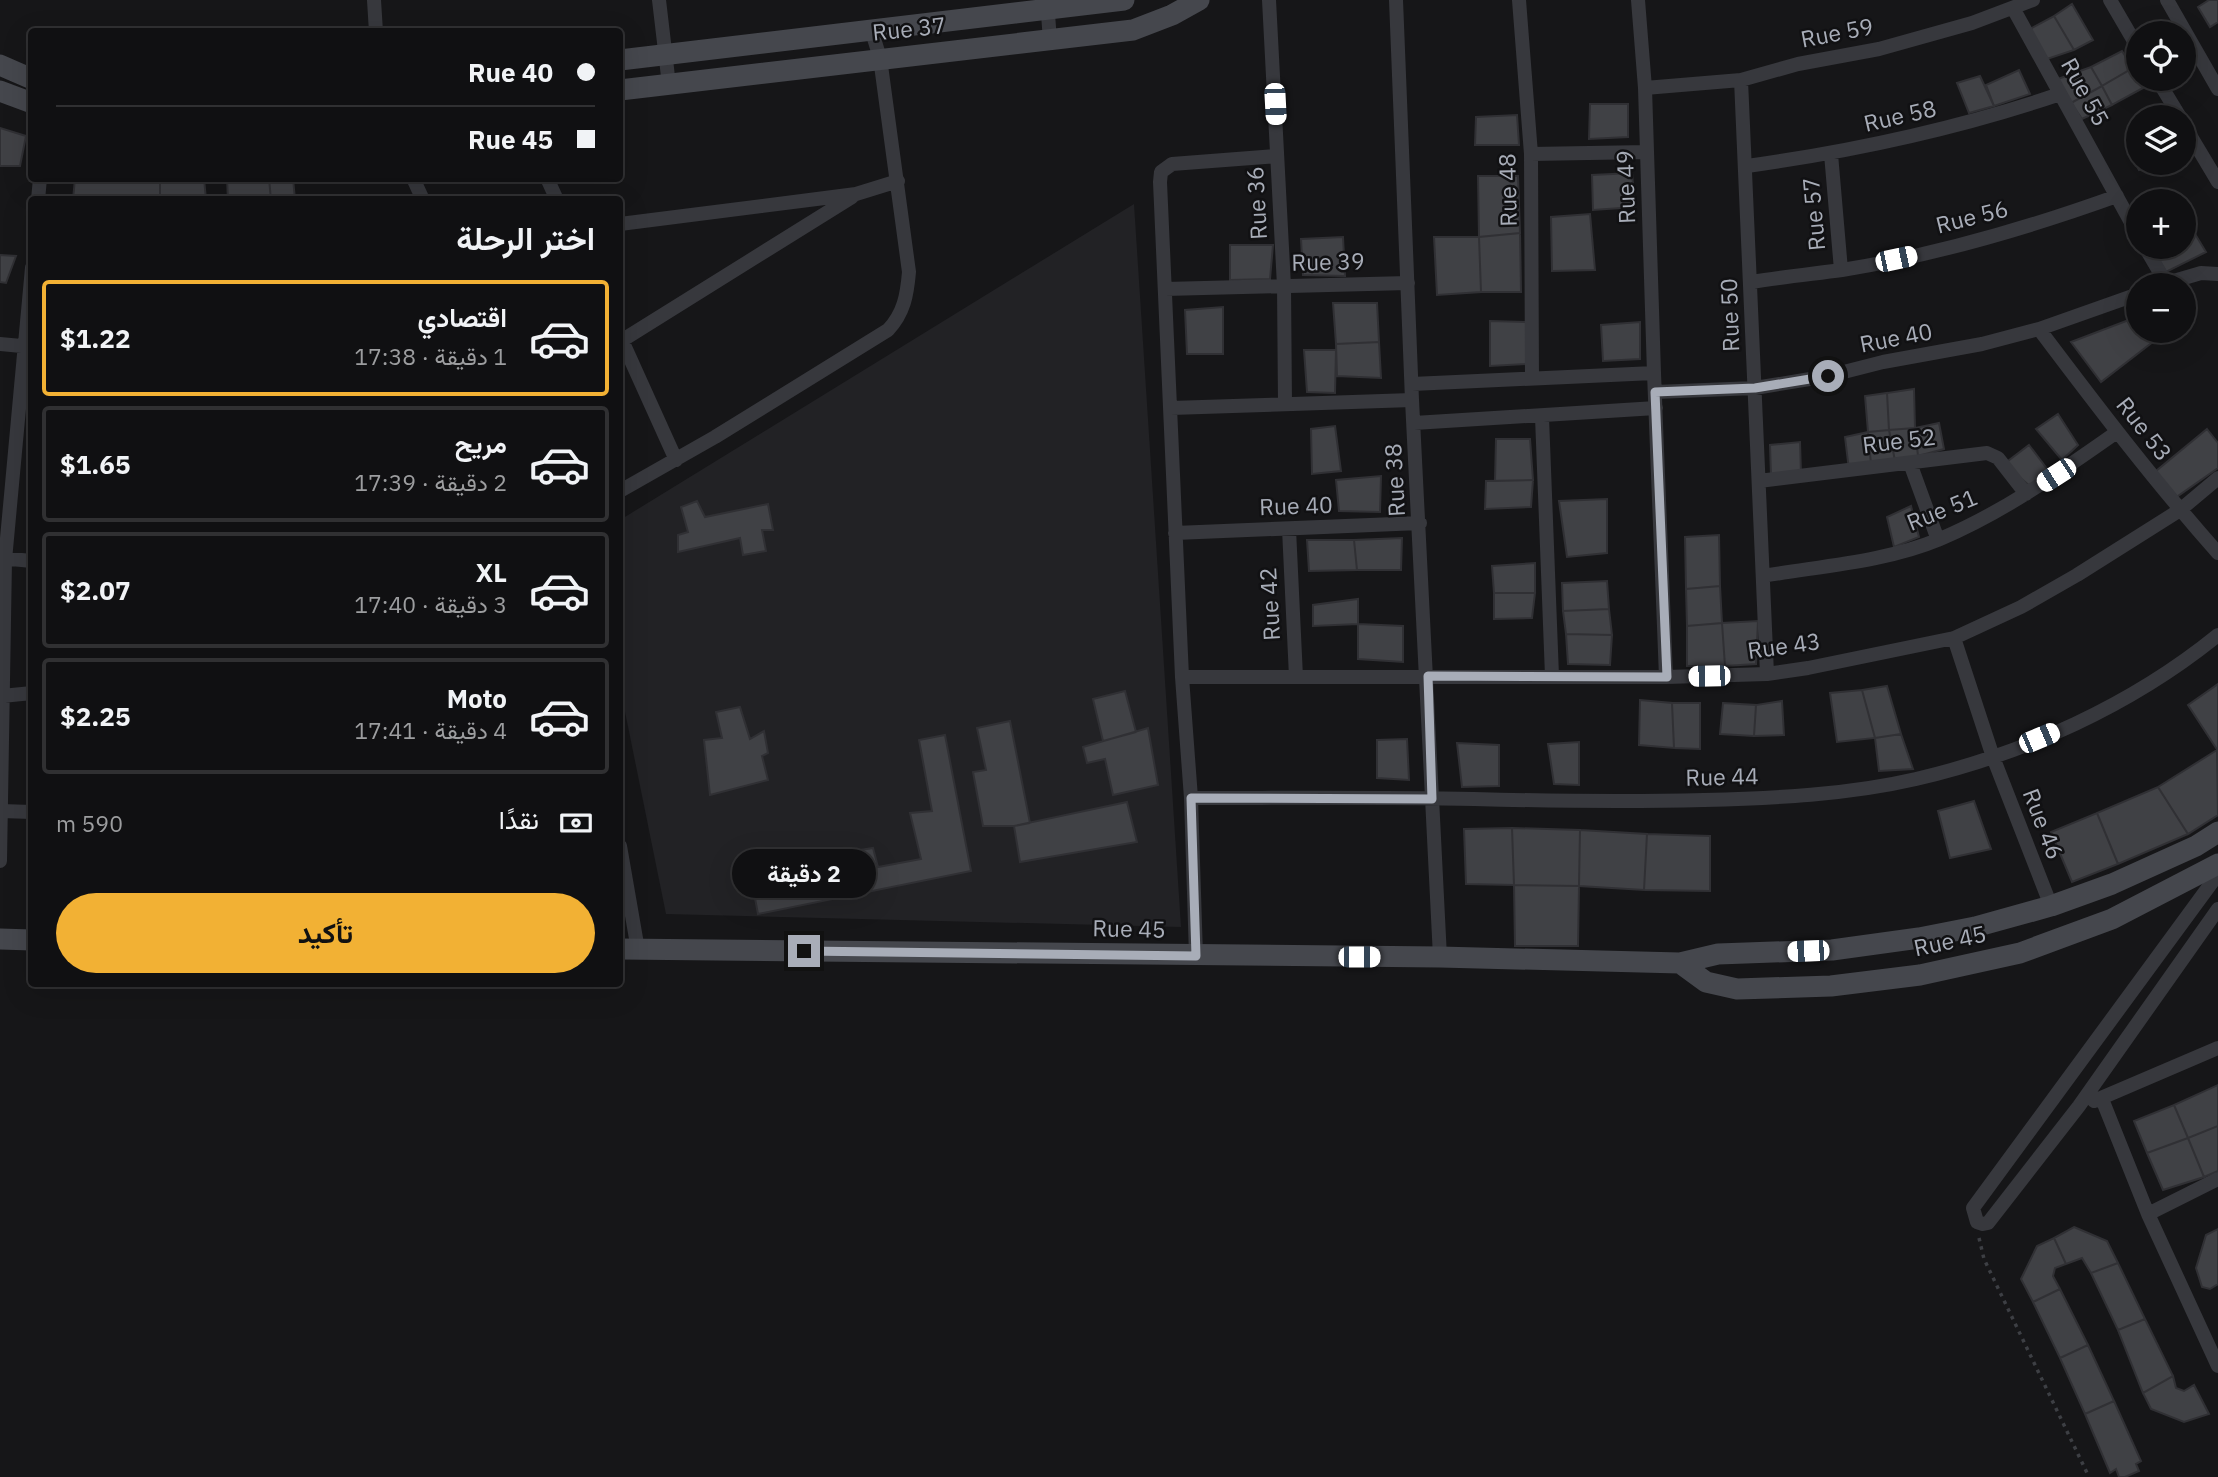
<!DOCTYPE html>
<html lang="ar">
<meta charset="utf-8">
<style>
:root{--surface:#101012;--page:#19191b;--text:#f1f3f6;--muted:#9c9d9f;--line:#303032;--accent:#f2b134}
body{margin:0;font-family:"IBM Plex Sans",Vazirmatn,sans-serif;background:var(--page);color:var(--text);direction:rtl;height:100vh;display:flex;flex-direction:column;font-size:26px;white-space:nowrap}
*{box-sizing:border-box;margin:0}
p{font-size:23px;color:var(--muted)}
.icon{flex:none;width:38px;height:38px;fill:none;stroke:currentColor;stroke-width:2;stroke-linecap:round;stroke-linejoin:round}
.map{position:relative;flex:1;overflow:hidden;direction:ltr}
.details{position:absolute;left:28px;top:196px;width:595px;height:791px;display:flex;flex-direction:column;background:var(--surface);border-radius:7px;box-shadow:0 7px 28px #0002,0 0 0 2px var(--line);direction:rtl}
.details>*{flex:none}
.hud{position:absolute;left:28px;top:28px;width:595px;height:154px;border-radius:7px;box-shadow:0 7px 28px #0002,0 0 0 2px var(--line);direction:rtl;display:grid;align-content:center;height:154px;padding:0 28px;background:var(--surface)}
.buttons{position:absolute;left:2126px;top:21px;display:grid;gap:14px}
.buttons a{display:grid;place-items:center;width:70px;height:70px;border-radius:50%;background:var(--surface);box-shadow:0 7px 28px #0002,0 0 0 2px var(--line);font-size:35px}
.end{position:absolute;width:32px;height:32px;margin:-16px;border:9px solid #a8adb8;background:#111;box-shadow:0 0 0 4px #111}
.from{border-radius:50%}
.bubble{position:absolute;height:49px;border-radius:24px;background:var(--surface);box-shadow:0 7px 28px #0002,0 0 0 2px var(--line);font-size:23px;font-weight:700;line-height:49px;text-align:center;direction:rtl}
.car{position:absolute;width:21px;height:42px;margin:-21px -10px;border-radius:9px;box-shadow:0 0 5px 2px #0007;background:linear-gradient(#fff 24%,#345 0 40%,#fff 0 76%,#345 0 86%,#fff 0)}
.hud b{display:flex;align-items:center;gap:24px;height:66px;font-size:26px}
.hud b+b{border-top:2px solid var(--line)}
.hud i{width:18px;height:18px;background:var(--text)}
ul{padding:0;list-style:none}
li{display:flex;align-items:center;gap:21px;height:116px;margin:0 14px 10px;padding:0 14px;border:4px solid var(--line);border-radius:7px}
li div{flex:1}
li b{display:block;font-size:26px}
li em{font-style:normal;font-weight:700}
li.current{border-color:var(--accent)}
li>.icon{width:63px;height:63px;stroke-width:1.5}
h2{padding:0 28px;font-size:32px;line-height:84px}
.pay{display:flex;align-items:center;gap:18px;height:77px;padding:0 28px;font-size:26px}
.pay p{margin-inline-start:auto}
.cta{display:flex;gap:14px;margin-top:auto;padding:14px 28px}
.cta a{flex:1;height:80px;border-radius:42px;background:var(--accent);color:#111;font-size:28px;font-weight:700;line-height:80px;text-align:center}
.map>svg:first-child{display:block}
.built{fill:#222225}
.building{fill:#404145;stroke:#303034;stroke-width:2}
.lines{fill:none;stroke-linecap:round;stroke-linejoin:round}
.path{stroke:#3d3f44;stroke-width:3.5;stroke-dasharray:3.5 5;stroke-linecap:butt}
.street{stroke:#37383d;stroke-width:14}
.secondary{stroke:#45474d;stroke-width:21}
.route{stroke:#a8adb8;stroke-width:9}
.labels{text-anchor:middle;stroke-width:5;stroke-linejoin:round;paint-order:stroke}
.street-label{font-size:23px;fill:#a8adb8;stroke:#111113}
</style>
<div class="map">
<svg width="2218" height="1477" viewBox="0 0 2218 1477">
<rect width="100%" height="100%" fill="#161618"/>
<!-- built -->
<path class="built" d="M 1134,204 L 1181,927 L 666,914 L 620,687 L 620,520 Z"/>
<!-- building -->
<path class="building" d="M 2209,0 L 2218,0 L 2218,22 L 2210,27 L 2198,7 Z
M 2072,4 L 2093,40 L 2074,50 L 2054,16 Z
M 2054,16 L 2074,50 L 2044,60 L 2030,29 Z
M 2122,51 L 2133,68 L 2102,86 L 2091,67 Z
M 2091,67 L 2102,86 L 2071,103 L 2055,80 Z
M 2133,68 L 2143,88 L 2112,105 L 2102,86 Z
M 2019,70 L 2030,94 L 1994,106 L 1986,85 Z
M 1980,76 L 1994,106 L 1969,113 L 1957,83 Z
M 2102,86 L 2112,105 L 2082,119 L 2071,103 Z
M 1590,104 L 1628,104 L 1628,137 L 1589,139 Z
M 1517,115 L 1519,145 L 1475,145 L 1476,117 Z
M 0,128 L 26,136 L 20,166 L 0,166 Z
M 2138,145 L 2138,163 L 2156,163 L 2139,170 L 2129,151 Z
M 1632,173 L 1635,207 L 1593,210 L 1592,175 Z
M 1478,176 L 1518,176 L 1520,233 L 1479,237 Z
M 75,178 L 160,178 L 160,200 L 73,200 Z
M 160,178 L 204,178 L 206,200 L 160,200 Z
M 227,178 L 269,178 L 271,200 L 228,200 Z
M 269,178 L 293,178 L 295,200 L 271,200 Z
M 1590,214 L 1595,270 L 1552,271 L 1551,217 Z
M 2186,219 L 2206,252 L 2166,272 L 2151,247 L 2184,247 L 2184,220 Z
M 1520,233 L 1521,292 L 1481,292 L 1479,237 Z
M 1343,237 L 1345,276 L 1303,275 L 1301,239 Z
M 1434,237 L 1479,237 L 1481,292 L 1437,295 Z
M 1230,245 L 1273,245 L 1270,279 L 1230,280 Z
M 0,255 L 16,256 L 6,283 L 0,282 Z
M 1333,303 L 1377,303 L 1379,342 L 1336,344 Z
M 1223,307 L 1223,354 L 1187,354 L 1185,310 Z
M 2134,318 L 2138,323 L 2138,331 L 2146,331 L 2154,341 L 2101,382 L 2071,342 Z
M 1490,321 L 1526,322 L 1526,364 L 1490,366 Z
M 1640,322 L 1640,359 L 1603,361 L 1601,325 Z
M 1379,342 L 1381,378 L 1337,376 L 1336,344 Z
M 1304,350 L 1336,350 L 1335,393 L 1307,392 Z
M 1914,389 L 1915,428 L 1889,430 L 1887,393 Z
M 1887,393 L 1889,430 L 1868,432 L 1865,396 Z
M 2058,414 L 2078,445 L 2062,460 L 2036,429 Z
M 1939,423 L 1944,449 L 1918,456 L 1915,428 Z
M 1335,426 L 1341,471 L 1312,474 L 1311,429 Z
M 1915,428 L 1918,456 L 1895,461 L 1889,430 Z
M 2207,429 L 2218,443 L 2218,468 L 2175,498 L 2156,471 Z
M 1889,430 L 1895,461 L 1871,464 L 1868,432 Z
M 1868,432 L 1871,464 L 1849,470 L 1845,437 Z
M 1496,439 L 1530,439 L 1533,480 L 1495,481 Z
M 1800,442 L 1801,474 L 1771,476 L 1770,445 Z
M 2029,445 L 2051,474 L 2031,487 L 2004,464 Z
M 1381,476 L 1380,512 L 1339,511 L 1336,480 Z
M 1533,480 L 1531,507 L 1485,509 L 1486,481 Z
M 1607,499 L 1607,553 L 1567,557 L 1559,501 Z
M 697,501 L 705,517 L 768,504 L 773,530 L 762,530 L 766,551 L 743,555 L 740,538 L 678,552 L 678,535 L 688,532 L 681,507 Z
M 1911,506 L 1919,537 L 1894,547 L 1887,517 Z
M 1719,535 L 1720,586 L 1686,589 L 1685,537 Z
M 1402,538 L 1401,570 L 1357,570 L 1354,540 Z
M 1307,540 L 1354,540 L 1357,570 L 1309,571 Z
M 1535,563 L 1535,593 L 1494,593 L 1492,566 Z
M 1607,581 L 1609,609 L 1563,611 L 1562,583 Z
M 1720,586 L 1722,623 L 1687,626 L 1686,589 Z
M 1494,593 L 1535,593 L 1532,618 L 1494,619 Z
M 1358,599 L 1358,624 L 1313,626 L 1313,605 Z
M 1609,609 L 1612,635 L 1566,634 L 1563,611 Z
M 1758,621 L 1756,664 L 1725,666 L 1722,623 Z
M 1722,623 L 1725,666 L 1687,666 L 1687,626 Z
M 1358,624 L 1403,626 L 1403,662 L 1358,659 Z
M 1566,634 L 1612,635 L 1610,665 L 1568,664 Z
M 2218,684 L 2218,751 L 2188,705 Z
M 1887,686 L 1901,734 L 1875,738 L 1862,690 Z
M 1862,690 L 1875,738 L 1837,742 L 1830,693 Z
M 1125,691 L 1136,732 L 1103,741 L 1093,699 Z
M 1640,700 L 1672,703 L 1674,748 L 1639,745 Z
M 1782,701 L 1784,735 L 1754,736 L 1756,705 Z
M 1672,703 L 1700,703 L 1700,749 L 1674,748 Z
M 1723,703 L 1756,705 L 1754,736 L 1720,734 Z
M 740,707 L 750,739 L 764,731 L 768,753 L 762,756 L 768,780 L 710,795 L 704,740 L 722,738 L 716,712 Z
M 1010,721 L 1030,823 L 1014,826 L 983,826 L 973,772 L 986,770 L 977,728 Z
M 1148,728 L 1158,785 L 1113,795 L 1105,759 L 1087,763 L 1083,747 Z
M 1901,734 L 1913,769 L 1879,771 L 1875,738 Z
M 945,735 L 971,871 L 758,914 L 754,893 L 798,884 L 796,862 L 813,861 L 816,879 L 858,872 L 854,851 L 873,848 L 878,867 L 921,859 L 910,813 L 932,811 L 919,740 Z
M 1407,739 L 1409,780 L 1377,778 L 1377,740 Z
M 1579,742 L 1579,785 L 1554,784 L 1548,744 Z
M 1457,743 L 1499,745 L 1499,786 L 1462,787 Z
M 2217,750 L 2218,815 L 2188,834 L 2158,787 Z
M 2158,787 L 2188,834 L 2118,864 L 2097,813 Z
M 1974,801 L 1991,849 L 1950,858 L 1938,811 Z
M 1127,802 L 1137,842 L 1020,862 L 1014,826 Z
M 2097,813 L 2118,864 L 2072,882 L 2051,832 Z
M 1512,828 L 1580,830 L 1579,886 L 1514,885 Z
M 1512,828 L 1514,885 L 1466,884 L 1464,829 Z
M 1580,830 L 1647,834 L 1644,890 L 1579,886 Z
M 1647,834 L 1710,836 L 1710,891 L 1644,890 Z
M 1514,885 L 1579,886 L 1578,946 L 1515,946 Z
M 2218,1085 L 2218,1126 L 2188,1138 L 2174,1105 Z
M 2174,1105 L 2188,1138 L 2147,1153 L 2134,1121 Z
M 2218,1126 L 2218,1171 L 2204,1177 L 2188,1138 Z
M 2188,1138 L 2204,1177 L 2163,1190 L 2147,1153 Z
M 2074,1227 L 2107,1241 L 2118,1263 L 2091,1273 L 2082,1258 L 2066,1264 L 2054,1238 Z
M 2218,1229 L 2218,1284 L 2210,1289 L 2202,1287 L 2196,1268 L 2206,1235 Z
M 2054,1238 L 2066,1264 L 2055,1268 L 2053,1276 L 2060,1289 L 2033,1302 L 2021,1279 L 2037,1246 Z
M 2118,1263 L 2145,1319 L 2118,1330 L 2091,1273 Z
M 2060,1289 L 2088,1345 L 2060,1358 L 2033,1302 Z
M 2145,1319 L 2173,1376 L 2143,1393 L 2118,1330 Z
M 2088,1345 L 2114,1401 L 2085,1414 L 2060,1358 Z
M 2173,1376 L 2176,1388 L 2184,1391 L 2194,1385 L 2209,1414 L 2184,1422 L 2151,1409 L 2143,1393 Z
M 2114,1401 L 2141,1461 L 2136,1464 L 2139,1471 L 2125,1477 L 2119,1477 L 2116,1469 L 2110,1473 L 2085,1414 Z"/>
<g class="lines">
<!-- path -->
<path class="path" d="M 1979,1238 L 1984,1259 L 2089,1477"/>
<!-- street -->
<path class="street" d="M 374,0 L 376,32
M 659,0 L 669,85
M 1047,0 L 1050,41
M 1269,0 L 1284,286 L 1285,404
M 1396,0 L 1412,400 L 1440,957
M 1519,0 L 1531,154 L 1532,379
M 1638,0 L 1645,88 L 1654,373 L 1666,677
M 2110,0 L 2138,48
M 2167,0 L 2218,89
M 2013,8 L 2138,235
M 2157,79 L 2180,117
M 1741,80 L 1767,674
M 1645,88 L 1741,80 L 1798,64 L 1879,49 L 1972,23 L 2033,0
M 2184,125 L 2218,182
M 1531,154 L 1647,152
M 1831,154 L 1841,270
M 1747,166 C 1854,151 1957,129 2060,94
M 413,178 L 423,200
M 547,178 L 557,200
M 38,200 L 40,178
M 620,224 L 856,194 L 898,181
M 2145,247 L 2166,283
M 1752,282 C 1782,277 1812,274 1842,270 C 1936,255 2028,228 2117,196
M 2160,285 L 2201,273 L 2218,274
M 1165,289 L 1408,283
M 2039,329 C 2097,406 2154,481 2218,553
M 620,336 L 676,460
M 621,341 L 852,197
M 0,344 L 32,347
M 1412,384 L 1654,373
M 1655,392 L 1755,388 L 1828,376 L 1883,362 L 1982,344 L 2039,329 L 2138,294
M 1171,408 L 1412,400
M 1542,417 L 1552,676
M 1414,423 L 1656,408
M 1910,463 L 1938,540
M 1759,481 L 1987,453 L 1998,458 L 2026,494
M 620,491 L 715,437 L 888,330 C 904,313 907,295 909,272 L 880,58 L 872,32
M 1289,529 L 1296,677
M 1175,533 L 1420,523
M 0,558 L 32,561
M 1763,576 C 1821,566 1885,562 1940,539 C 2004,512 2060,472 2117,432
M 1954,638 L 1993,757 L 2051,906
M 1182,677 L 1666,677 L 1767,674 L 1808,668 L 1954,638 L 2021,607 L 2077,575 L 2180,510 L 2218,478
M 2,696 L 32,693
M 1191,798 C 1285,798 1380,797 1474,799 C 1551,801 1627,802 1704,800 C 1775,798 1847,795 1916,779 C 2024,754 2132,705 2218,635
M 1,811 L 32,812
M 620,846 L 638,950
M 0,861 L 5,560 L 32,268
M 2213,881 L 1973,1208 L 1977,1222 L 1983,1224 L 1988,1223 L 2079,1106 L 2218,909
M 1196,956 L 1191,798 L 1182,677 L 1160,182 L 1161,172 L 1172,164 L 1277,156
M 2102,1099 L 2148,1214 L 2218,1366
M 2094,1101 L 2218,1048
M 2148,1214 L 2218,1179"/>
<!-- secondary -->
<path class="secondary" d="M 620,60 L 1124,0
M 0,65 L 32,79
M 620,90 L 1133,30 L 1172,15 L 1199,0
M 0,91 L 32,103
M 0,939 L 32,940
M 620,949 L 1440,957 L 1680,963 L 1718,954 L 1832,950 L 1919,938 L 1975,927 L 2051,906 L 2112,884 L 2196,846 L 2218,832
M 1680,963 L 1706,982 L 1737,989 L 1831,986 L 1920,975 L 2020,953 L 2112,919 L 2218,864"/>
</g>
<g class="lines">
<!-- route -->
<path class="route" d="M 804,951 L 1196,956 L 1191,798 L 1432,799 L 1428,676 L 1667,677 L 1655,392 L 1755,388 L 1828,376"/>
</g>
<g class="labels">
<!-- street labels -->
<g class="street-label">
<text transform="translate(909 29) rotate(-6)" y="8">Rue 37</text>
<text transform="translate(1837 33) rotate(-11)" y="8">Rue 59</text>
<text transform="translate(2085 92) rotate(61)" y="8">Rue 55</text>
<text transform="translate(1900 116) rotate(-13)" y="8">Rue 58</text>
<text transform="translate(1626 187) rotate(-92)" y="8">Rue 49</text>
<text transform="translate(1508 190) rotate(-91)" y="8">Rue 48</text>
<text transform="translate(1257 203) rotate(-93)" y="8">Rue 36</text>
<text transform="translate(1814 214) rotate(-95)" y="8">Rue 57</text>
<text transform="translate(1972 217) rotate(-14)" y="8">Rue 56</text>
<text transform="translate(1328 262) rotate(-1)" y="8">Rue 39</text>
<text transform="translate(1730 315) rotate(-92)" y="8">Rue 50</text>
<text transform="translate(1896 338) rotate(-11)" y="8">Rue 40</text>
<text transform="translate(2144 429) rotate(52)" y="8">Rue 53</text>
<text transform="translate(1899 441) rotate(-7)" y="8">Rue 52</text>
<text transform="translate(1395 480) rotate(-93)" y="8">Rue 38</text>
<text transform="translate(1296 506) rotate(-2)" y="8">Rue 40</text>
<text transform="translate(1942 510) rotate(-22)" y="8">Rue 51</text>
<text transform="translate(1270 604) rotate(-93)" y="8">Rue 42</text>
<text transform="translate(1784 646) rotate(-8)" y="8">Rue 43</text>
<text transform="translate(1722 777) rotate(-1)" y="8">Rue 44</text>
<text transform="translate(2043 824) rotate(69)" y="8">Rue 46</text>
<text transform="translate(1129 929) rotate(1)" y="8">Rue 45</text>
<text transform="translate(1950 941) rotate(-12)" y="8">Rue 45</text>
</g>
</g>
</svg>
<div class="buttons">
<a><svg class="icon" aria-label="locate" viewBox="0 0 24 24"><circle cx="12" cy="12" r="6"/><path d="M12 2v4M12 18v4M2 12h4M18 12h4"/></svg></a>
<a><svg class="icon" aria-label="layers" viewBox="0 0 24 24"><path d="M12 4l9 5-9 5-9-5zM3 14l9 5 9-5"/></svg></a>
<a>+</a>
<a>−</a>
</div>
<i class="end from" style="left:1828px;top:376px"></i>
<i class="end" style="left:804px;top:951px"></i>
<div class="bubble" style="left:732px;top:849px;width:144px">2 دقيقة</div>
<i class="car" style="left:1275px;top:104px;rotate:177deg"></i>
<i class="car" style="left:1896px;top:259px;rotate:78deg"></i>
<i class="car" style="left:2056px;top:475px;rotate:237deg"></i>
<i class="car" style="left:1709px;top:676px;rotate:269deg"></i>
<i class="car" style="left:2039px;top:738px;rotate:67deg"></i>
<i class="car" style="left:1808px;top:951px;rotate:268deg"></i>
<i class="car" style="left:1359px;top:957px;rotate:90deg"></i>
<div class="hud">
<b><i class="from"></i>Rue 40</b>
<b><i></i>Rue 45</b>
</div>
<section class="details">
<h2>اختر الرحلة</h2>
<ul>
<li class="current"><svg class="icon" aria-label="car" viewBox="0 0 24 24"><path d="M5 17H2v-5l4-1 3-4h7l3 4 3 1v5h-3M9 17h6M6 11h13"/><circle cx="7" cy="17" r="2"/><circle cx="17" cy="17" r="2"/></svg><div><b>اقتصادي</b><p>1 دقيقة · 17:38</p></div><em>$1.22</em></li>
<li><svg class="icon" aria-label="car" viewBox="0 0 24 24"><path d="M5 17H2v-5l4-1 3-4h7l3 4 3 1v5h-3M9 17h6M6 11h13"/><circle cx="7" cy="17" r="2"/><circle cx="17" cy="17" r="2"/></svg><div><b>مريح</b><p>2 دقيقة · 17:39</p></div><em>$1.65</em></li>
<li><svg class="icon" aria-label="car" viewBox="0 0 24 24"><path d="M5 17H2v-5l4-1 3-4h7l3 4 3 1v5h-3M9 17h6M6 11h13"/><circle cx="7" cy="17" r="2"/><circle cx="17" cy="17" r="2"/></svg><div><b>XL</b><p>3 دقيقة · 17:40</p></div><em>$2.07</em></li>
<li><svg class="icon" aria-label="car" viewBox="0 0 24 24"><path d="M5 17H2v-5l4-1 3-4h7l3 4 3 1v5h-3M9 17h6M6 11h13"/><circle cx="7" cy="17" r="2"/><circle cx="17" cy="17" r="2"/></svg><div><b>Moto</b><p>4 دقيقة · 17:41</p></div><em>$2.25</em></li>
</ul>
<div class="pay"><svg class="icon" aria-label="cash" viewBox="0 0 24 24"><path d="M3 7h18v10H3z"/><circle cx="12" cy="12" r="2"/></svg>نقدًا<p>590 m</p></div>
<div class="cta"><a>تأكيد</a></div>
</section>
</div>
